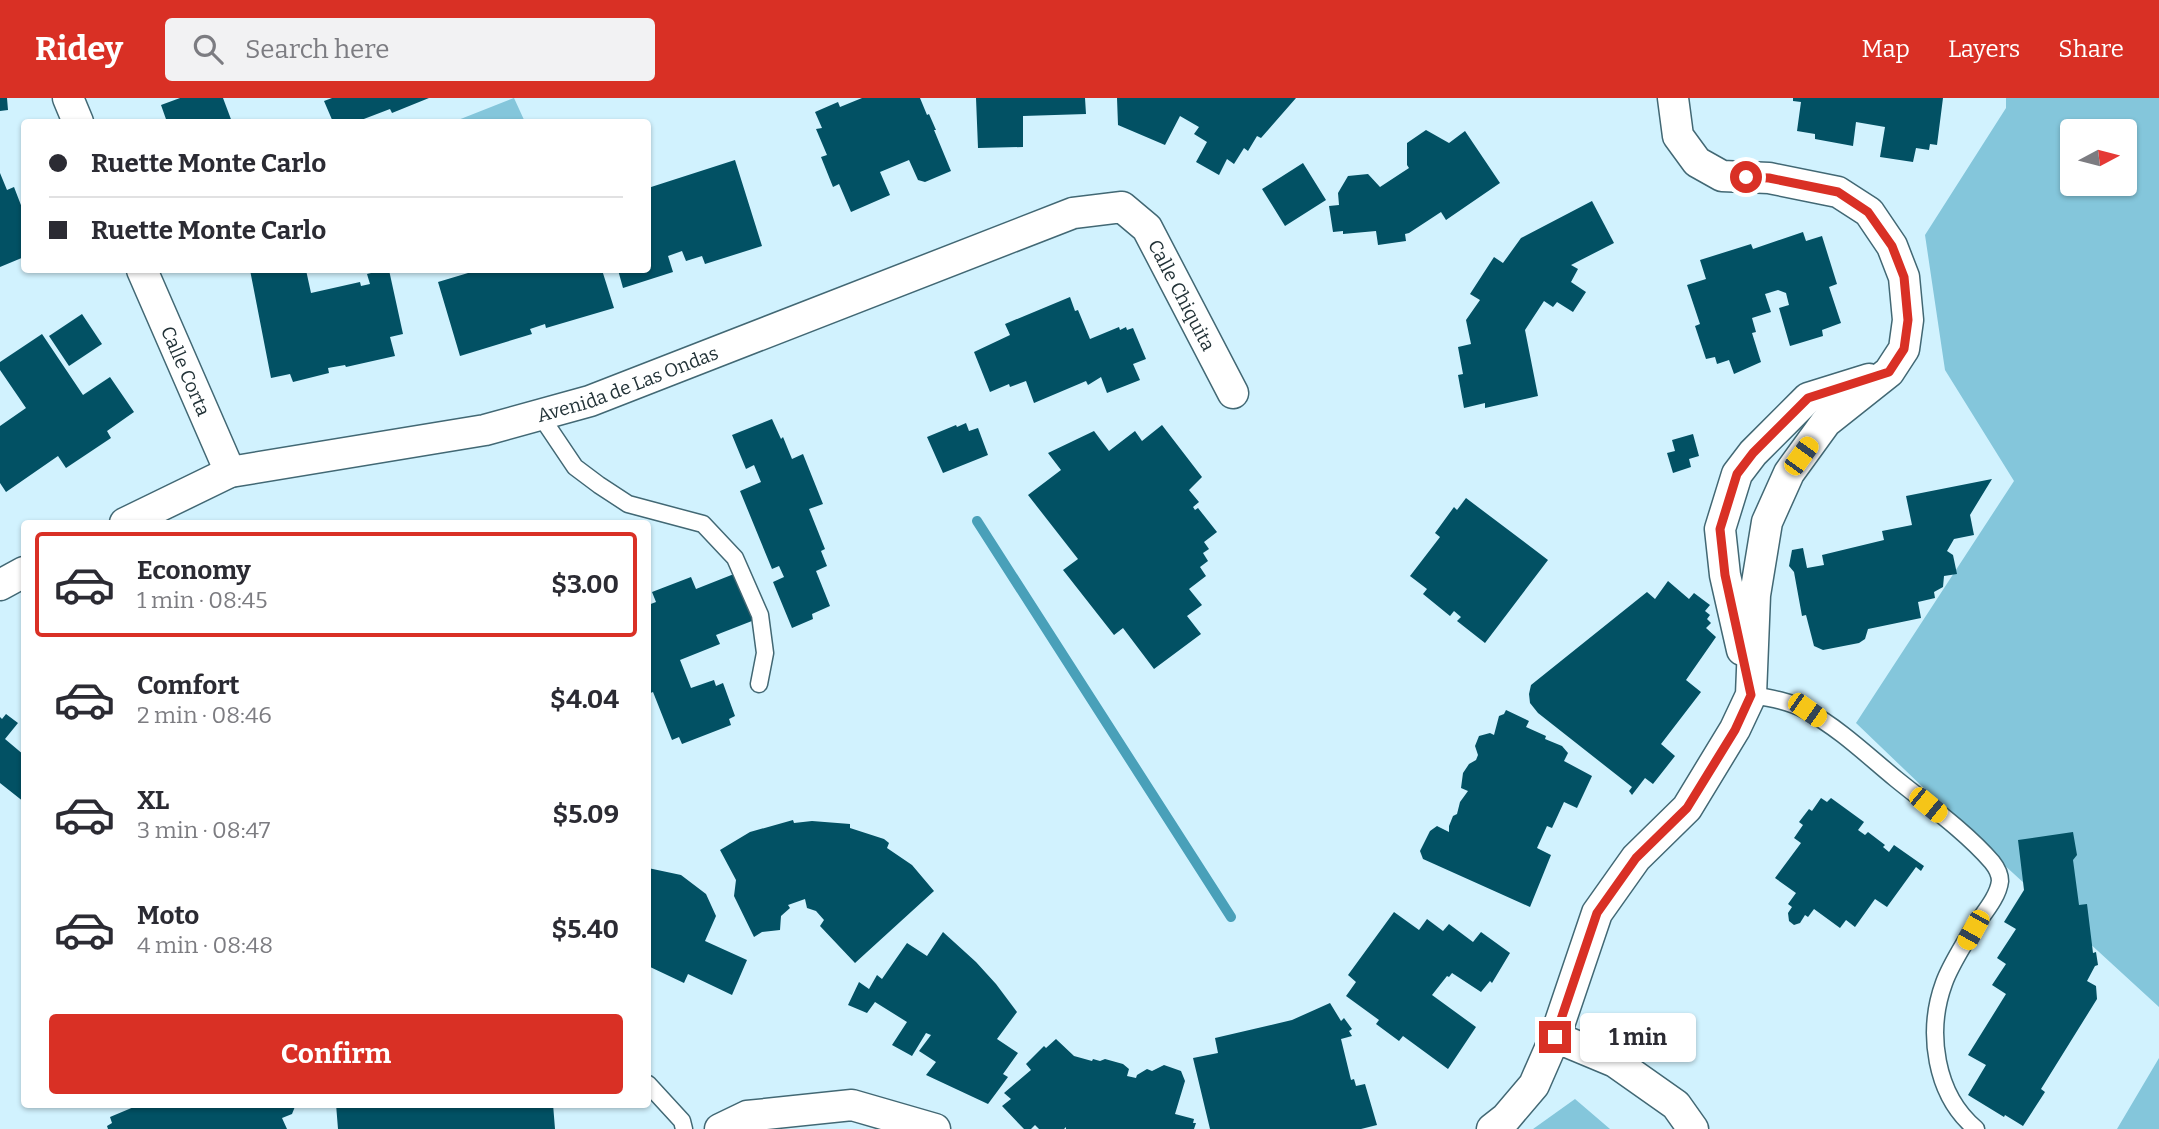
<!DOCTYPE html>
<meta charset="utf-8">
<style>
:root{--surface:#fff;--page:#f2f2f3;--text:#2b2b33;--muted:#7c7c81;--line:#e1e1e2;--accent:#d93025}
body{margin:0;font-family:Bitter,serif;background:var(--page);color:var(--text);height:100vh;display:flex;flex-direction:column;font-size:26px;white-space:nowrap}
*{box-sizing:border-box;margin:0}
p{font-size:23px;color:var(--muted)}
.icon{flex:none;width:38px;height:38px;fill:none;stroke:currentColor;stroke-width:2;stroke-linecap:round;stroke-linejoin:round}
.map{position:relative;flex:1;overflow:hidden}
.drawer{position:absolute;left:21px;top:422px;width:630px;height:588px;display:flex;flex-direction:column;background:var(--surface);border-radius:7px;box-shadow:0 2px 5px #0004}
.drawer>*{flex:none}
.banner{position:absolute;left:21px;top:21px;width:630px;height:154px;border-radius:7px;box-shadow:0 2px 5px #0004;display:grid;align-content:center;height:154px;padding:0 28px;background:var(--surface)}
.needle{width:46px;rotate:83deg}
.buttons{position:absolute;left:2060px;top:21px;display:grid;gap:14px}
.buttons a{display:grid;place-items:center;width:77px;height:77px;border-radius:7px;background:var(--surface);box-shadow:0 2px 5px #0004;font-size:35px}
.end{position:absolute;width:32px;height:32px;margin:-16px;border:9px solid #d93025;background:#fff;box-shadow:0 0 0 4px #fff}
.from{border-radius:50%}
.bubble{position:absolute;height:49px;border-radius:7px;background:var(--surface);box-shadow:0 2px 5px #0004;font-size:23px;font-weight:700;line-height:49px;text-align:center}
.car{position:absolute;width:21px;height:42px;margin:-21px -10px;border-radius:9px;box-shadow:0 0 5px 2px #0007;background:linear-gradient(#f5c518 24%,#345 0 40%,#f5c518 0 76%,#345 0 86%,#f5c518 0)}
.banner b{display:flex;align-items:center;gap:24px;height:66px;font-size:26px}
.banner b+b{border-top:2px solid var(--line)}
.banner i{width:18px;height:18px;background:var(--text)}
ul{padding:12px 0 0;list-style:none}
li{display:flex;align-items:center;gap:21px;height:105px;margin:0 14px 10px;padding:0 14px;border:4px solid transparent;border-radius:7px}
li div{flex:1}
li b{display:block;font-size:26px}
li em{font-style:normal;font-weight:700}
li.on{border-color:var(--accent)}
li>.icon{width:63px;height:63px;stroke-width:1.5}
.cta{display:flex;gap:14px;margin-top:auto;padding:14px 28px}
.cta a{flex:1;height:80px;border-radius:7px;background:var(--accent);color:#fff;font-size:28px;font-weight:700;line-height:80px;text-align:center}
header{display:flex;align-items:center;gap:42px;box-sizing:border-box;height:98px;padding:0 35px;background:var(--accent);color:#fff}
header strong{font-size:33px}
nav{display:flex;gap:38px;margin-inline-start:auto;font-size:24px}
.search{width:490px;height:63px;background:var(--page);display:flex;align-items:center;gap:18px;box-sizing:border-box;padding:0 24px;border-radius:7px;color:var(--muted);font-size:26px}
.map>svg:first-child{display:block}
.green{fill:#84c6db;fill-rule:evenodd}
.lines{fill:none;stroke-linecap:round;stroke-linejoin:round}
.stream{stroke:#49a0b9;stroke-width:10}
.building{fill:#025164}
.service-casing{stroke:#426874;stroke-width:19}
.minor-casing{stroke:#426874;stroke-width:33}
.service{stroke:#fff;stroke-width:16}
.minor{stroke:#fff;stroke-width:30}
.route{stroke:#d93025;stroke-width:9}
.labels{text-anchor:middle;stroke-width:7;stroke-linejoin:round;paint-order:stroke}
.street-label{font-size:19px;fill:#223237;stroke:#f3fbfe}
</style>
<header>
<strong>Ridey</strong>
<div class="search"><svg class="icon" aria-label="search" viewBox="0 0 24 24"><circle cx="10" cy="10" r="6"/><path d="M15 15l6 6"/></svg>Search here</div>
<nav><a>Map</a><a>Layers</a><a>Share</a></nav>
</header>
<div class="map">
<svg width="2159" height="1031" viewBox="0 0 2159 1031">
<rect width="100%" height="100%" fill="#d1f2fe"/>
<!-- green -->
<path class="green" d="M 514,0 L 525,24 L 453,24 Z
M 2006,0 L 2159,0 L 2159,909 L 2002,765 L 1856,625 L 2014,383 L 1945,272 L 1925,137 L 2006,10 ZM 2072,33 L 2124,33 L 2124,86 L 2072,86 Z
M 2159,960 L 2159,1031 L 2117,1031 Z
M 1575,1001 L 1610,1031 L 1533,1031 Z"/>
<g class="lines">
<!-- stream -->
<path class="stream" d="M 977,423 L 1231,819"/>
</g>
<!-- building -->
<path class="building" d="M 0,0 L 7,0 L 8,12 L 0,13 Z
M 180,0 L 223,0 L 232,24 L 167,24 L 161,7 Z
M 332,0 L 429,0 L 392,15 L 390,11 L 356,24 L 333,24 L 324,3 Z
M 862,0 L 920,0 L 927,17 L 929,16 L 936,32 L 934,32 L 951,73 L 925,84 L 918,82 L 909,62 L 880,74 L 890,97 L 851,114 L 839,86 L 833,89 L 821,59 L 827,57 L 816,31 L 822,30 L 815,14 L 838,4 L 840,9 Z
M 976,0 L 1085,0 L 1086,16 L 1023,18 L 1023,49 L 978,50 Z
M 1117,0 L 1296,0 L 1261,40 L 1257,38 L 1248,53 L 1244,50 L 1234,66 L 1227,61 L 1219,77 L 1196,64 L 1207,44 L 1194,36 L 1199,29 L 1180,18 L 1165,47 L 1118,27 Z
M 1793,0 L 1943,0 L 1937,47 L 1930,46 L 1929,52 L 1916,50 L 1913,64 L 1880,59 L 1885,29 L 1856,24 L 1853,48 L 1815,41 L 1815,36 L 1797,33 L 1801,4 L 1793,3 Z
M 1426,32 L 1449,45 L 1465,33 L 1500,85 L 1446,122 L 1441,114 L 1409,135 L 1405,136 L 1406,143 L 1378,147 L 1376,133 L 1343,136 L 1343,133 L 1333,134 L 1329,108 L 1339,107 L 1338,95 L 1348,78 L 1368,76 L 1380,89 L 1409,70 L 1407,67 L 1407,45 Z
M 735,62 L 762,148 L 705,166 L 702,158 L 686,163 L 682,153 L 668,158 L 673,174 L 623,190 L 618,172 L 648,172 L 648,90 Z
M 1303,65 L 1326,102 L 1285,128 L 1262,91 Z
M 0,75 L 7,92 L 14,89 L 24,115 L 24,159 L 0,169 Z
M 1592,103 L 1614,145 L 1571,167 L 1578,171 L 1571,184 L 1586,194 L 1573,214 L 1557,204 L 1553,209 L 1544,203 L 1525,232 L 1538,298 L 1485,310 L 1485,305 L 1464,310 L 1458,277 L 1463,276 L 1458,249 L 1471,246 L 1466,222 L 1480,202 L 1470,196 L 1494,159 L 1503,165 L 1521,140 Z
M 1803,134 L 1806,143 L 1822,138 L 1837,186 L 1829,189 L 1841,225 L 1822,232 L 1823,238 L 1790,248 L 1779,210 L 1789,207 L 1786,195 L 1778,192 L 1765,196 L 1771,214 L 1752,220 L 1756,234 L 1752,235 L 1761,264 L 1734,276 L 1729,262 L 1717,266 L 1715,259 L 1706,261 L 1695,228 L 1700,226 L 1687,187 L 1706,181 L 1700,162 L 1751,146 L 1753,151 Z
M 250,172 L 306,172 L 311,195 L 360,184 L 361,188 L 370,186 L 367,176 L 371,175 L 371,172 L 389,172 L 403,236 L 390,239 L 395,258 L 346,269 L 345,267 L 328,270 L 329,275 L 293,284 L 290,276 L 271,280 Z
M 478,172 L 602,172 L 614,210 L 546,230 L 545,226 L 530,231 L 532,236 L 460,258 L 438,184 Z
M 1070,199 L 1075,213 L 1078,212 L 1090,241 L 1119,229 L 1120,232 L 1126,229 L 1127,232 L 1133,230 L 1146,261 L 1133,266 L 1140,282 L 1107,295 L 1101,279 L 1088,287 L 1086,283 L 1034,305 L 1026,283 L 1010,289 L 1009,286 L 990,294 L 974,254 L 1010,237 L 1005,226 Z
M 82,216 L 102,246 L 69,268 L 49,238 Z
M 42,236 L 83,297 L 110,279 L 134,314 L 107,333 L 111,340 L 66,370 L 58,358 L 6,394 L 0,385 L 0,328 L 26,310 L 0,272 L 0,264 Z
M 772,321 L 781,341 L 783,339 L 792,361 L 803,356 L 823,406 L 809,411 L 825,451 L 821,453 L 827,468 L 816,473 L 830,508 L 812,516 L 813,521 L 792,530 L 773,484 L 784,479 L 779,468 L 772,471 L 740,393 L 761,384 L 754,367 L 746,371 L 732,337 Z
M 966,325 L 969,333 L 978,330 L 988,357 L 943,375 L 927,339 L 956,327 L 957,329 Z
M 1162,327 L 1202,379 L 1189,392 L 1199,404 L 1193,409 L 1195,412 L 1198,410 L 1217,434 L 1204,444 L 1209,451 L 1203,455 L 1208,463 L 1200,469 L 1206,478 L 1189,491 L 1202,507 L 1187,518 L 1201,536 L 1154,571 L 1123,530 L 1114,537 L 1063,472 L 1078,461 L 1028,397 L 1061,372 L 1048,355 L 1094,333 L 1109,353 L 1135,333 L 1142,343 Z
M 1693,336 L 1699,358 L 1689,361 L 1691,369 L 1673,375 L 1667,355 L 1675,353 L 1672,342 Z
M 1992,381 L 1970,417 L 1974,437 L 1954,441 L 1947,453 L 1953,457 L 1957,476 L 1944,478 L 1943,489 L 1934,494 L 1935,500 L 1918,504 L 1921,520 L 1868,531 L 1865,541 L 1859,545 L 1823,552 L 1814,548 L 1806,517 L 1802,518 L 1794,474 L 1789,468 L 1792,452 L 1803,450 L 1807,470 L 1824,467 L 1822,457 L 1884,442 L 1882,433 L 1912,427 L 1906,398 Z
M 1466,400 L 1548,462 L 1485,545 L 1457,523 L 1461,519 L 1454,513 L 1450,518 L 1423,496 L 1427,491 L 1410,478 L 1440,439 L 1435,435 L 1454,409 L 1457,412 Z
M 739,474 L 757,521 L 716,537 L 720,546 L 680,562 L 691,590 L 714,582 L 716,588 L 723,585 L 735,618 L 729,621 L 731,627 L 682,646 L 679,639 L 672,642 L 653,594 L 648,596 L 648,507 L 656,504 L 652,494 L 691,479 L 696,491 Z
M 1668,483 L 1689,501 L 1694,495 L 1710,507 L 1705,513 L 1710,517 L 1707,521 L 1711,525 L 1706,530 L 1716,539 L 1686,582 L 1701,594 L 1661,646 L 1675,658 L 1653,686 L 1645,680 L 1632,697 L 1629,693 L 1632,689 L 1538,615 L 1530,605 L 1529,596 L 1531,587 L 1647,494 L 1655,501 Z
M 1506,612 L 1529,623 L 1526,629 L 1546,638 L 1545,641 L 1562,648 L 1568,655 L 1564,663 L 1592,678 L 1577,710 L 1564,704 L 1552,730 L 1547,728 L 1537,750 L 1551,757 L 1530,809 L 1423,761 L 1420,753 L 1430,733 L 1437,728 L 1449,734 L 1449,728 L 1453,718 L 1457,716 L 1460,704 L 1468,693 L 1461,690 L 1463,675 L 1469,666 L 1476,662 L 1478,657 L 1475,648 L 1479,638 L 1490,635 L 1494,637 L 1499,618 L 1504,616 Z
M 6,616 L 18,625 L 5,641 L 24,657 L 24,704 L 0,685 L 0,619 L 2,621 Z
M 1821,700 L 1827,704 L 1831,700 L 1864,724 L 1858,732 L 1865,737 L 1868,734 L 1885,747 L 1883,749 L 1889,754 L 1894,747 L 1924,768 L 1921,773 L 1916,769 L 1887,809 L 1875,801 L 1855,829 L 1846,822 L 1840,830 L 1814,811 L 1808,819 L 1805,817 L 1800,825 L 1794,827 L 1789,823 L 1788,815 L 1792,809 L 1788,806 L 1796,795 L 1775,780 L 1801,745 L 1794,740 L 1803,727 L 1799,724 L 1809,711 L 1812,713 Z
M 793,722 L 794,725 L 812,723 L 850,726 L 850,730 L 884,741 L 889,745 L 887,750 L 912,767 L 934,793 L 855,865 L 820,828 L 824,822 L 816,813 L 807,810 L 805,801 L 788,807 L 790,810 L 781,818 L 780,832 L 762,834 L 754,839 L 734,798 L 736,782 L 720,752 L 750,734 Z
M 2073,734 L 2077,757 L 2073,762 L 2079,807 L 2087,806 L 2093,855 L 2096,854 L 2098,867 L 2095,868 L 2087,883 L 2096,888 L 2097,901 L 2041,991 L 2045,994 L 2023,1028 L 2005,1017 L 2004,1019 L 1968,997 L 1986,967 L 1968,957 L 2006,896 L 1992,887 L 2006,866 L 1997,860 L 2016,831 L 2004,824 L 2024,792 L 2018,742 Z
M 648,770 L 681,777 L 706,796 L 716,818 L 705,843 L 747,862 L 732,897 L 688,876 L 684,885 L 648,868 Z
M 1394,814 L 1419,832 L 1427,821 L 1443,833 L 1449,826 L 1473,844 L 1481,834 L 1510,855 L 1492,885 L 1490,883 L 1481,894 L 1452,875 L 1449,879 L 1447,878 L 1432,897 L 1476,929 L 1448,971 L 1403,938 L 1399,943 L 1376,926 L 1379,922 L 1346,898 L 1356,884 L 1348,877 Z
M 943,834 L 976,864 L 996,886 L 1017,914 L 997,941 L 1018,955 L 1003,976 L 1008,979 L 988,1006 L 926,977 L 936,964 L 919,953 L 931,937 L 926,935 L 912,958 L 892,947 L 907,924 L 875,904 L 867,915 L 848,907 L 859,884 L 869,891 L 877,877 L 882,881 L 907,845 L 927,858 Z
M 1330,905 L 1341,923 L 1344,920 L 1352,931 L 1349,933 L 1352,938 L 1341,941 L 1351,982 L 1354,981 L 1356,988 L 1365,986 L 1377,1027 L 1361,1031 L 1210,1031 L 1193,960 L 1218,955 L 1215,940 L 1292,922 Z
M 1056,941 L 1074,958 L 1092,963 L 1093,961 L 1100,963 L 1105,961 L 1123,966 L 1129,971 L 1127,978 L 1136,980 L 1137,977 L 1147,971 L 1152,973 L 1164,967 L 1181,973 L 1185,983 L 1175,1016 L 1194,1021 L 1193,1025 L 1196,1025 L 1194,1031 L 1066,1031 L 1066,1029 L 1064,1031 L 1039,1031 L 1035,1027 L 1031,1031 L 1024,1031 L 1002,1008 L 1011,1001 L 1004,995 L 1031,972 L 1026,966 L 1044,948 L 1046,950 Z
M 141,1006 L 296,1006 L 292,1016 L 282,1020 L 287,1031 L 108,1031 L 107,1028 L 112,1025 L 110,1019 Z
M 336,1006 L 553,1006 L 555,1031 L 338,1031 Z"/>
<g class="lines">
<!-- service casing -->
<g class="service-casing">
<path id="service" d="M 540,317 L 575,369 L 599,387 L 628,406 L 703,426 L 735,460 L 760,517 L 765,555 L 759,586
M 1751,597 C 1770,600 1790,603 1807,613 C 1839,630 1868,658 1896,681 C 1928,707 1965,733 1992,764 C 1996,769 2000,777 2000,783 C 1998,801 1980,819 1971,834 C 1962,850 1950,868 1944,885 C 1926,934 1935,997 1976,1031
M 648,986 L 682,1023 L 684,1031"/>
</g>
<!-- minor casing -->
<g class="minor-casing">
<g id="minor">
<path d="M 68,0 L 78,24"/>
<path id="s1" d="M 142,172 L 230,374"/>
<path id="s2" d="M 125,425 L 230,374 L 485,332 L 590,303 L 1073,115 L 1122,109 L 1147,130 L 1233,295"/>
<path d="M 0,487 L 24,474"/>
<path d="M 1742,552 L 1725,477 L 1720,431 L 1737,376 L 1753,355 L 1808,300 L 1869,281"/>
<path d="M 1555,939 L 1615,964 L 1676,1007 L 1693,1031"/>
<path d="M 720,1031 L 747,1018 L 852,1007 L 935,1031"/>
<path d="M 1492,1031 L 1506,1020 L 1534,987 L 1555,939 L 1597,815 L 1636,760 L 1687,710 L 1735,631 L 1751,597 L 1755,497 L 1767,424 L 1789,375 L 1826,324 L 1889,274 L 1904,251 L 1908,222 L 1904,179 L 1892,148 L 1869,114 L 1838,94 L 1769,80 L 1722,78 L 1697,64 L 1678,38 L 1673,0"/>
</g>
</g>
<!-- service -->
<use href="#service" class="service"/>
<!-- minor -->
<use href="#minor" class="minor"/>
</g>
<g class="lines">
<!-- route -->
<path class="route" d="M 1555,939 L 1597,815 L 1636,760 L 1687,710 L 1735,632 L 1751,597 L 1725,477 L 1720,431 L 1737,376 L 1753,355 L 1808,300 L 1889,274 L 1904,251 L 1908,222 L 1904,179 L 1892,148 L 1868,114 L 1838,94 L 1769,80 L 1746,79"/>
</g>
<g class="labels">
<!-- street labels -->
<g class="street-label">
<text dy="7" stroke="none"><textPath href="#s2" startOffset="1160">Calle Chiquita</textPath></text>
<text dy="7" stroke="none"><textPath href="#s1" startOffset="110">Calle Corta</textPath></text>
<text dy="7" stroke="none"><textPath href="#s2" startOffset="525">Avenida de Las Ondas</textPath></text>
</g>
</g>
</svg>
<div class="buttons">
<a><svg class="needle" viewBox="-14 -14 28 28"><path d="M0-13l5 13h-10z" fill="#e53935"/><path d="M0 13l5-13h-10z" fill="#7c7c81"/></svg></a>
</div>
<i class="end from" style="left:1746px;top:79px"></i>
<i class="end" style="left:1555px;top:939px"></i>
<div class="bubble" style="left:1580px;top:915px;width:116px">1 min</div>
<i class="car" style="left:1801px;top:358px;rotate:36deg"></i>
<i class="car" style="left:1807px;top:612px;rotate:125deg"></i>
<i class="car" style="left:1928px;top:707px;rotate:129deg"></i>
<i class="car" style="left:1973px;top:832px;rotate:209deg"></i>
<div class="banner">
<b><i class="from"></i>Ruette Monte Carlo</b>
<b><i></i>Ruette Monte Carlo</b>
</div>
<section class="drawer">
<ul>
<li class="on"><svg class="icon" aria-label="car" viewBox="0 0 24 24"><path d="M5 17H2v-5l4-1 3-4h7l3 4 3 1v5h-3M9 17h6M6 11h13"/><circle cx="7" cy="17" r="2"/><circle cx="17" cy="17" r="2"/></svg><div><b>Economy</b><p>1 min · 08:45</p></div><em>$3.00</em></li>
<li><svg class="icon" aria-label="car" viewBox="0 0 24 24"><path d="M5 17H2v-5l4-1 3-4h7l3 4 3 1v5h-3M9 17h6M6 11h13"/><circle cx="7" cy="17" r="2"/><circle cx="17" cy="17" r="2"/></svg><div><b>Comfort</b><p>2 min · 08:46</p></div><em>$4.04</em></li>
<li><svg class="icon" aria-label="car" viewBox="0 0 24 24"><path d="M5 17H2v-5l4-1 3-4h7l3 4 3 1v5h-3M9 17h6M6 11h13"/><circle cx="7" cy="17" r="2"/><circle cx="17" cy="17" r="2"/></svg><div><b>XL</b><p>3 min · 08:47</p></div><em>$5.09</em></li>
<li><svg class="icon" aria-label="car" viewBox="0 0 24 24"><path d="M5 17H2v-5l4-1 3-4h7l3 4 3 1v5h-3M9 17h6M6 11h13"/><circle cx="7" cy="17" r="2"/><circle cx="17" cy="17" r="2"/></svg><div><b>Moto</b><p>4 min · 08:48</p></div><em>$5.40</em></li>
</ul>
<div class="cta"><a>Confirm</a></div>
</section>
</div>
